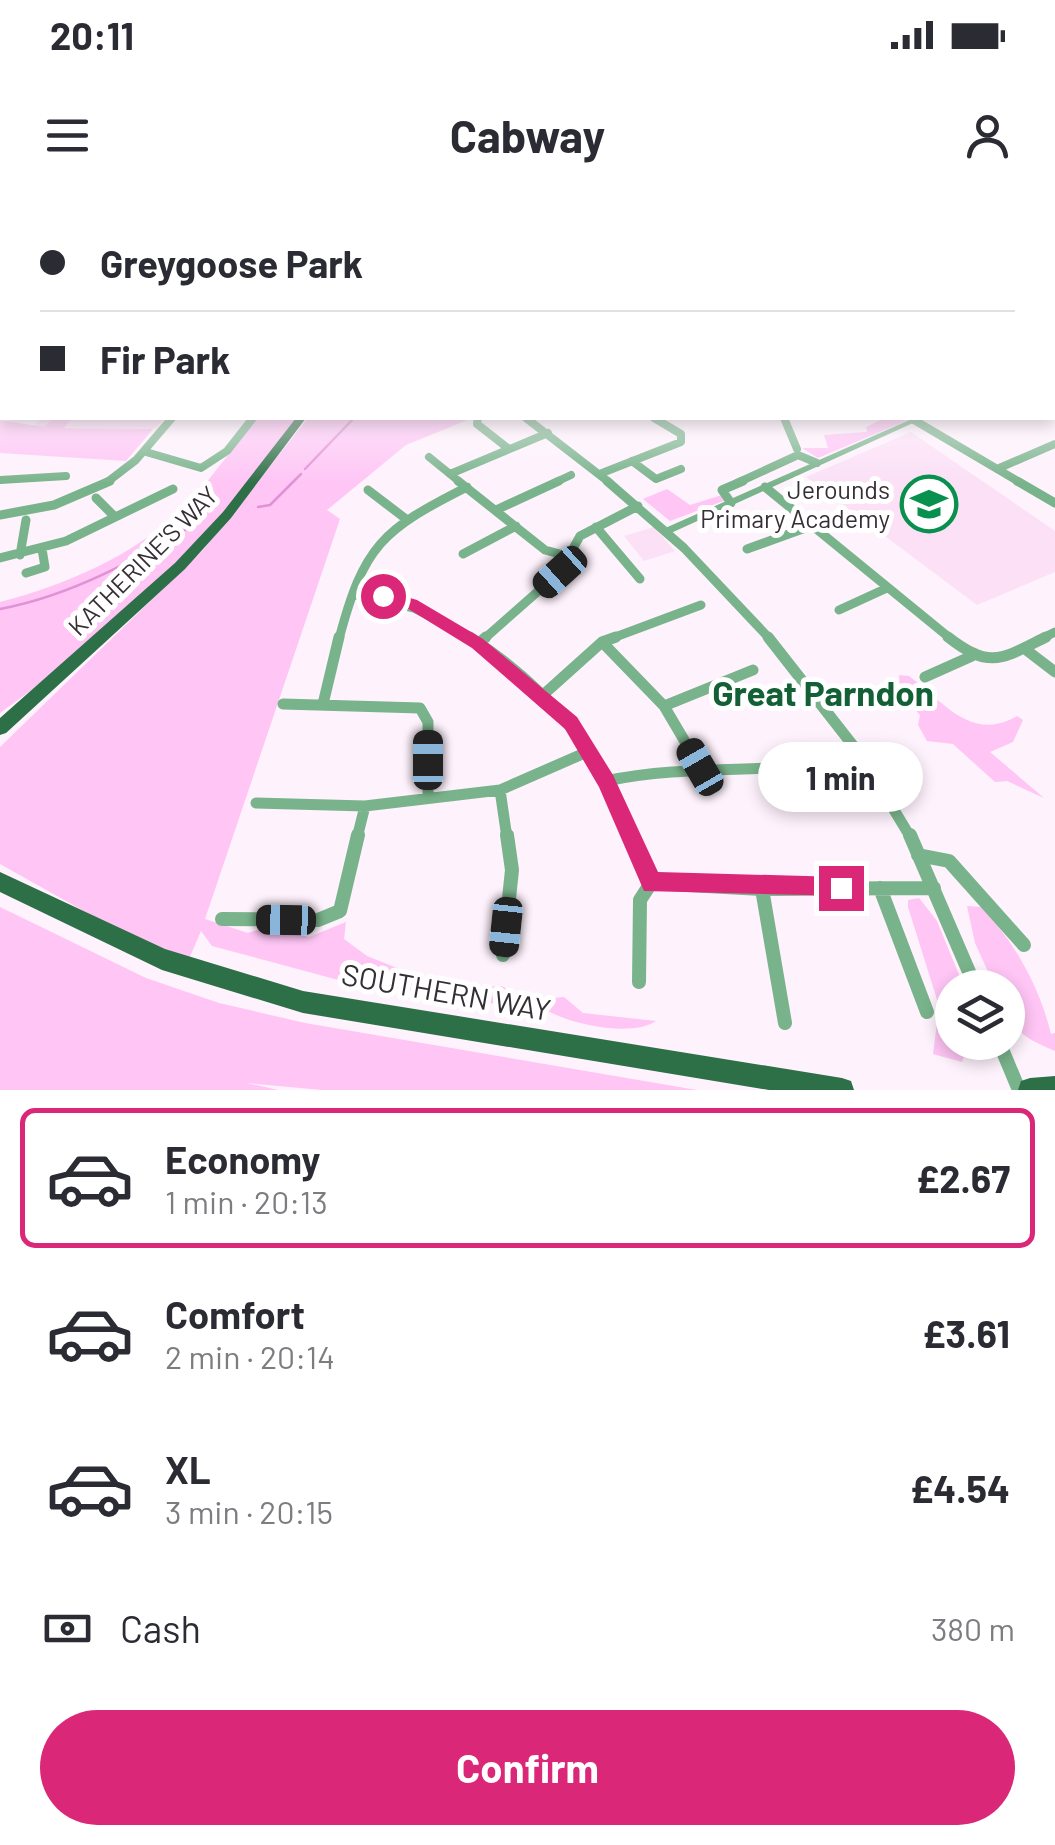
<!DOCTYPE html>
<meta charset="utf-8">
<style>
:root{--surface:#fff;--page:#f7f7f7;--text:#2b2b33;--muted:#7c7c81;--line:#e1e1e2;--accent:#db2777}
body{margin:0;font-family:Barlow,sans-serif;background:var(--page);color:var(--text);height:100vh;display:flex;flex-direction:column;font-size:38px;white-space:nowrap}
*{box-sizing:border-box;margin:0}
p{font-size:32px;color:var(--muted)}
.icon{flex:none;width:55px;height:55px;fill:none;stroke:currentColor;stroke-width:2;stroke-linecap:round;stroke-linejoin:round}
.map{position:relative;height:890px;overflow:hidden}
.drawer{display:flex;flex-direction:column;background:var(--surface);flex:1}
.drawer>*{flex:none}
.hud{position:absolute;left:0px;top:0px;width:1055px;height:220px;box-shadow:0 5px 15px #0003;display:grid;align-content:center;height:220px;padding:0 40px;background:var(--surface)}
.buttons{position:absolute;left:935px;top:770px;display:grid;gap:20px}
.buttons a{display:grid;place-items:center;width:90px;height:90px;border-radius:50%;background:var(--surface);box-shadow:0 5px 15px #0003;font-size:50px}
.end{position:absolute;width:45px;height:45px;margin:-22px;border:12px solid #db2777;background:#fff;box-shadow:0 0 0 5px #fff}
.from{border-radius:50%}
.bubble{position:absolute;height:70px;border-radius:35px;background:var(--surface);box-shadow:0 5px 15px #0003;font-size:32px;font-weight:700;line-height:70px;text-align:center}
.car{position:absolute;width:30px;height:60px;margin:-30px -15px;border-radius:12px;box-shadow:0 0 8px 2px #0007;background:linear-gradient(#222 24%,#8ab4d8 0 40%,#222 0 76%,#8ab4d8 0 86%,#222 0)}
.hud b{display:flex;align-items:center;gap:35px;height:95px;font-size:38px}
.hud b+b{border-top:2px solid var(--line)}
.hud i{width:25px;height:25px;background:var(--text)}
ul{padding:18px 0 0;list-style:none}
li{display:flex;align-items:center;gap:30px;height:140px;margin:0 20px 15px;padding:0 20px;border:5px solid transparent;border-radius:15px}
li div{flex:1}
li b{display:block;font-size:38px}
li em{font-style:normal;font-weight:700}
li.on{border-color:var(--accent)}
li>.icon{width:90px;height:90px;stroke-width:1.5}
.pay{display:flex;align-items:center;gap:25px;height:110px;padding:0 40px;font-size:38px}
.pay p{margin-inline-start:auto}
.action{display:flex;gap:20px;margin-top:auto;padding:20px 40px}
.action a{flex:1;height:115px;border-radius:60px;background:var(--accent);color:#fff;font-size:40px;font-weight:700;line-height:115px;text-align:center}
.status{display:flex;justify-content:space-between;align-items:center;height:70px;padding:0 50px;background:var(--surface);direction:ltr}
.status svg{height:28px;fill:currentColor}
header{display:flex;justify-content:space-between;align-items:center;height:130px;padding:0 40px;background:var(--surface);font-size:45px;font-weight:700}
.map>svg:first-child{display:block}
.built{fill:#fbe0f6}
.green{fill:#fec5f5}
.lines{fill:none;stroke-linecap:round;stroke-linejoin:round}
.stream{stroke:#df92d5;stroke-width:2.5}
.minor-far3{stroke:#79b38b;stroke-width:8}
.minor-far2{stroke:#79b38b;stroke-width:9}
.minor-far1{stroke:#79b38b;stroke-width:11}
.minor{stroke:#79b38b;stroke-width:14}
.tertiary{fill:#79b38b;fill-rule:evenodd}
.primary{fill:#2d6f46;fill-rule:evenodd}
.route{fill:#db2777}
.labels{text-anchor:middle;stroke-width:10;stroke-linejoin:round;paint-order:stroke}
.poi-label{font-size:25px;fill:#352e34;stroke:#fff;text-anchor:end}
.street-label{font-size:25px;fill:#352e34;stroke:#fff}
.near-street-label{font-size:30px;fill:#352e34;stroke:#fff}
.district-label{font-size:35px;font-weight:bold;fill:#146036;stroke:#fff}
</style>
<div class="status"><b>20:11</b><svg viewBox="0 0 49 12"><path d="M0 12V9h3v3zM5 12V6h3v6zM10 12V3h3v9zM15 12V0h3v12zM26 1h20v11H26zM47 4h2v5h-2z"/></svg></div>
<header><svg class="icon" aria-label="menu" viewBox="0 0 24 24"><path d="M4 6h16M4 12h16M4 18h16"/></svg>Cabway<svg class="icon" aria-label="person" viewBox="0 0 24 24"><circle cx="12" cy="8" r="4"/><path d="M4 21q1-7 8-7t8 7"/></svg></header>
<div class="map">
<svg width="1055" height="890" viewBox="0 0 1055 890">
<rect width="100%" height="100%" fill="#fef2fc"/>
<!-- built -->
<path class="built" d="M 42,218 L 166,218 L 153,229 L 32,227 Z
M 911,232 L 1055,331 L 1055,372 L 977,405 L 806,277 Z
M 654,327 L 675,351 L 644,361 L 624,336 Z"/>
<!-- green -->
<path class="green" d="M 54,218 L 72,218 L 64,228 L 153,229 L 126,261 L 0,253 L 0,220 L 44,227 Z
M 259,218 L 299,218 C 213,336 120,428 0,513 L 0,402 C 70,384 145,351 195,296 C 217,271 236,242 259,218 Z
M 308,218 L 470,219 L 406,245 L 327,310 L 340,319 L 205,719 L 248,733 L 267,727 L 309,737 L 346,722 L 344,739 L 367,756 L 450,789 L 501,786 L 535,800 L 564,797 L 583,813 L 656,821 C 633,837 574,825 550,812 L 342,781 L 212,746 L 201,731 L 189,759 L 123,733 L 0,664 L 0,547 L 203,350 Z
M 885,218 L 913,218 L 818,258 L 802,248 L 828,248 L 824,235 L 867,232 L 866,227 Z
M 667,289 L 690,305 L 722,295 L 726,300 L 670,321 L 643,299 Z
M 899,475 L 909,476 C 943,501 971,543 1017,516 L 1023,520 L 1013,542 L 990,552 L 1044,598 L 1007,581 L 995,582 L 953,544 L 927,541 L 918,525 L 920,515 L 901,495 Z
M 919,698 L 937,721 L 964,787 L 952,788 L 952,842 L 969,843 L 962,862 L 933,854 L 939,806 L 908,707 L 908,700 Z
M 967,706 L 982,707 C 1015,744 1039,785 1051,834 L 1055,833 L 1055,851 C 1019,835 1008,830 1008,788 L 995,787 L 975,743 Z
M 0,707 L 146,778 L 219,803 L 305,823 L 697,890 L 322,890 L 247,883 L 278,890 L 0,890 Z"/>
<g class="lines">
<!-- stream -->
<path class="stream" d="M 305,269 L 354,218
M 258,307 L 270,305 L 301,274
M 0,409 C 74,395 139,358 203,319"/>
<!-- minor-far3 -->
<path class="minor-far3" d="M 478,218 L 477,224 L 509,249
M 526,218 L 610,283
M 784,218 L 797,249
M 914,220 L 1021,283
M 146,252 L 201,268 L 227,251 L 253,218
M 429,257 L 461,283
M 632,261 L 656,279 L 681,269
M 997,269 L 1055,244
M 602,273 L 681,242 L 681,234 L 654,218
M 450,274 L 548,233
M 0,280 L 66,276
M 106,283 L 136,260 L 172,218
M 554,283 L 571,275
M 737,283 L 798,255 L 817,263"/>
<!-- minor-far2 -->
<path class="minor-far2" d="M 458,281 L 545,350 L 567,356
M 607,281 L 684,348 L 770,439
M 1017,281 L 1055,303
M 765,287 L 951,439
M 368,290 L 406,319
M 96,298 L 114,316
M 731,303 L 722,290 L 743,281
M 496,310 L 559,281
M 0,315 L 54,305 L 110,281
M 596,327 L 640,379
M 747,349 L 811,326
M 463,354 L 516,326
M 20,355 L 26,320
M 0,358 L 66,341 L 173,289
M 26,373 L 45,367 L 42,349
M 354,394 L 414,408 L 474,439
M 839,410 L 887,388
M 339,439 C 364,345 382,330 467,287
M 484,439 L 560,372 L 580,336 L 638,306
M 610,439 L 701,405
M 1041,439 L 1055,432"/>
<!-- minor-far1 -->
<path class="minor-far1" d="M 470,437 C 552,491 595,547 631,638
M 768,437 L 862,557 L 911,638
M 948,437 C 990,470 1002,459 1046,437
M 602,442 L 664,506 L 700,567
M 478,444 L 486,437
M 1025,449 L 1055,472
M 925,477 L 972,456
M 543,495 L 602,442 L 616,437
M 283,504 L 420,508 L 428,522 L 428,598
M 323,504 L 339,437
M 664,506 L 753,470
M 606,581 C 678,566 745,572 818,565
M 500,590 L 507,638
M 256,603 L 365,606 L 500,590 L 587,552
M 357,638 L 365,606"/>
<!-- minor -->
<path class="minor" d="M 630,635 L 651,683
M 910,635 L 976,788
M 918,655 L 949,661 L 1024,745
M 651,683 L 762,689 L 934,688
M 880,688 L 927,812
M 762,689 L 785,823
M 222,719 L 318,720 L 340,711 L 358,635
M 503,755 L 512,670 L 507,635
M 639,782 L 640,700 L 651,683
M 999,842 L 1019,890"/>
<!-- tertiary -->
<path class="tertiary" d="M 1052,182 L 1055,182 L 1055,187 L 1052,187 Z
M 914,218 L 924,218 L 671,333 L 663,333 L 662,331 L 663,329 Z"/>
<!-- primary -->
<path class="primary" d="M 296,218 L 306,218 L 231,318 L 185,369 L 6,533 L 0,535 L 0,518 L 175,363 L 223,312 Z
M 0,672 L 165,749 L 303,791 L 842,878 L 851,881 L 854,890 L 769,890 L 303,813 L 162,770 L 0,692 Z
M 1055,876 L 1055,890 L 1018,890 L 1021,881 L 1030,878 Z"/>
</g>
<!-- sky -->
<linearGradient id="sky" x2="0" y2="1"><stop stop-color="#a4a6e0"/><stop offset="0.56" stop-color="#fff9fe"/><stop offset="1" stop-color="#fff9fe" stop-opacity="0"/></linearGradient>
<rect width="1055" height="284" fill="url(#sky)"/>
<!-- route -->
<path class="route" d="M 383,390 L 417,400 L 483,439 L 577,517 L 613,575 L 658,672 L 841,677 L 848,681 L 848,696 L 644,691 L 599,587 L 565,529 L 472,448 L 407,408 L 377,400 L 377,392 Z"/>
<!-- icons -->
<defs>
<g id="school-ring" transform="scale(2.875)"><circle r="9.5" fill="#fff" stroke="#08904e" stroke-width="1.5"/><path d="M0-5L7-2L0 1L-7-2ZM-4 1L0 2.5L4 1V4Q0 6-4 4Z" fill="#08904e"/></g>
</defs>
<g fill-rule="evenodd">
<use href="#school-ring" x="929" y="304"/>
</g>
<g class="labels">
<!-- poi labels -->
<g class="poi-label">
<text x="890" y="299">Jerounds<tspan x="890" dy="29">Primary Academy</tspan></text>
</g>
<!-- street labels -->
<g class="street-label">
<text transform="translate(143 361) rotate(-45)" y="9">KATHERINE'S WAY</text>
</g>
<!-- near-street labels -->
<g class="near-street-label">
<text transform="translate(446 793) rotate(10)" y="10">SOUTHERN WAY</text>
</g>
<!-- district labels -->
<g class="district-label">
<text x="823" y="506">Great Parndon</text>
</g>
</g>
</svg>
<div class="buttons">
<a><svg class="icon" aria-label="layers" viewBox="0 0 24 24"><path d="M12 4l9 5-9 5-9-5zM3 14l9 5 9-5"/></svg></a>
</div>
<i class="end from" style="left:383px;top:396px"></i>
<i class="end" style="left:841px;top:688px"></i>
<div class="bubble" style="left:758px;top:542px;width:165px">1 min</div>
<i class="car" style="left:560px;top:372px;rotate:228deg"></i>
<i class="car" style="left:428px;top:560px;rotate:0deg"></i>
<i class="car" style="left:700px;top:567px;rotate:330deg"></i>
<i class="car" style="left:286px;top:720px;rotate:271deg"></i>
<i class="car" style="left:506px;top:727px;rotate:186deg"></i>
<div class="hud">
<b><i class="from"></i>Greygoose Park</b>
<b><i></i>Fir Park</b>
</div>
</div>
<section class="drawer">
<ul>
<li class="on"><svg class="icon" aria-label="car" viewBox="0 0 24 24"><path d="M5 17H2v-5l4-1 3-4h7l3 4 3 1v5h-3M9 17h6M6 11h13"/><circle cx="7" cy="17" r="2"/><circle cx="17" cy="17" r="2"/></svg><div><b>Economy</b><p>1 min · 20:13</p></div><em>£2.67</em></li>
<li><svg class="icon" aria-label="car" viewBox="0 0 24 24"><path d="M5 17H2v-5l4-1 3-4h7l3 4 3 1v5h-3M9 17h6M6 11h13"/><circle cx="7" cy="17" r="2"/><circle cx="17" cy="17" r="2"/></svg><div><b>Comfort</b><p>2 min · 20:14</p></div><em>£3.61</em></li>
<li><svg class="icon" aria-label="car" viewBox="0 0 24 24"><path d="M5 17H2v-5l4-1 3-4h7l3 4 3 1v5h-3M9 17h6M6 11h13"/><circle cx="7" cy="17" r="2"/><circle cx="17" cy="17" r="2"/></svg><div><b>XL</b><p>3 min · 20:15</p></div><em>£4.54</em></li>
</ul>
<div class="pay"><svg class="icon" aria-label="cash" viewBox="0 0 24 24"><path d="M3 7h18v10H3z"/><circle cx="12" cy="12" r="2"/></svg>Cash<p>380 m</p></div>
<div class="action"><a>Confirm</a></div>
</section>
